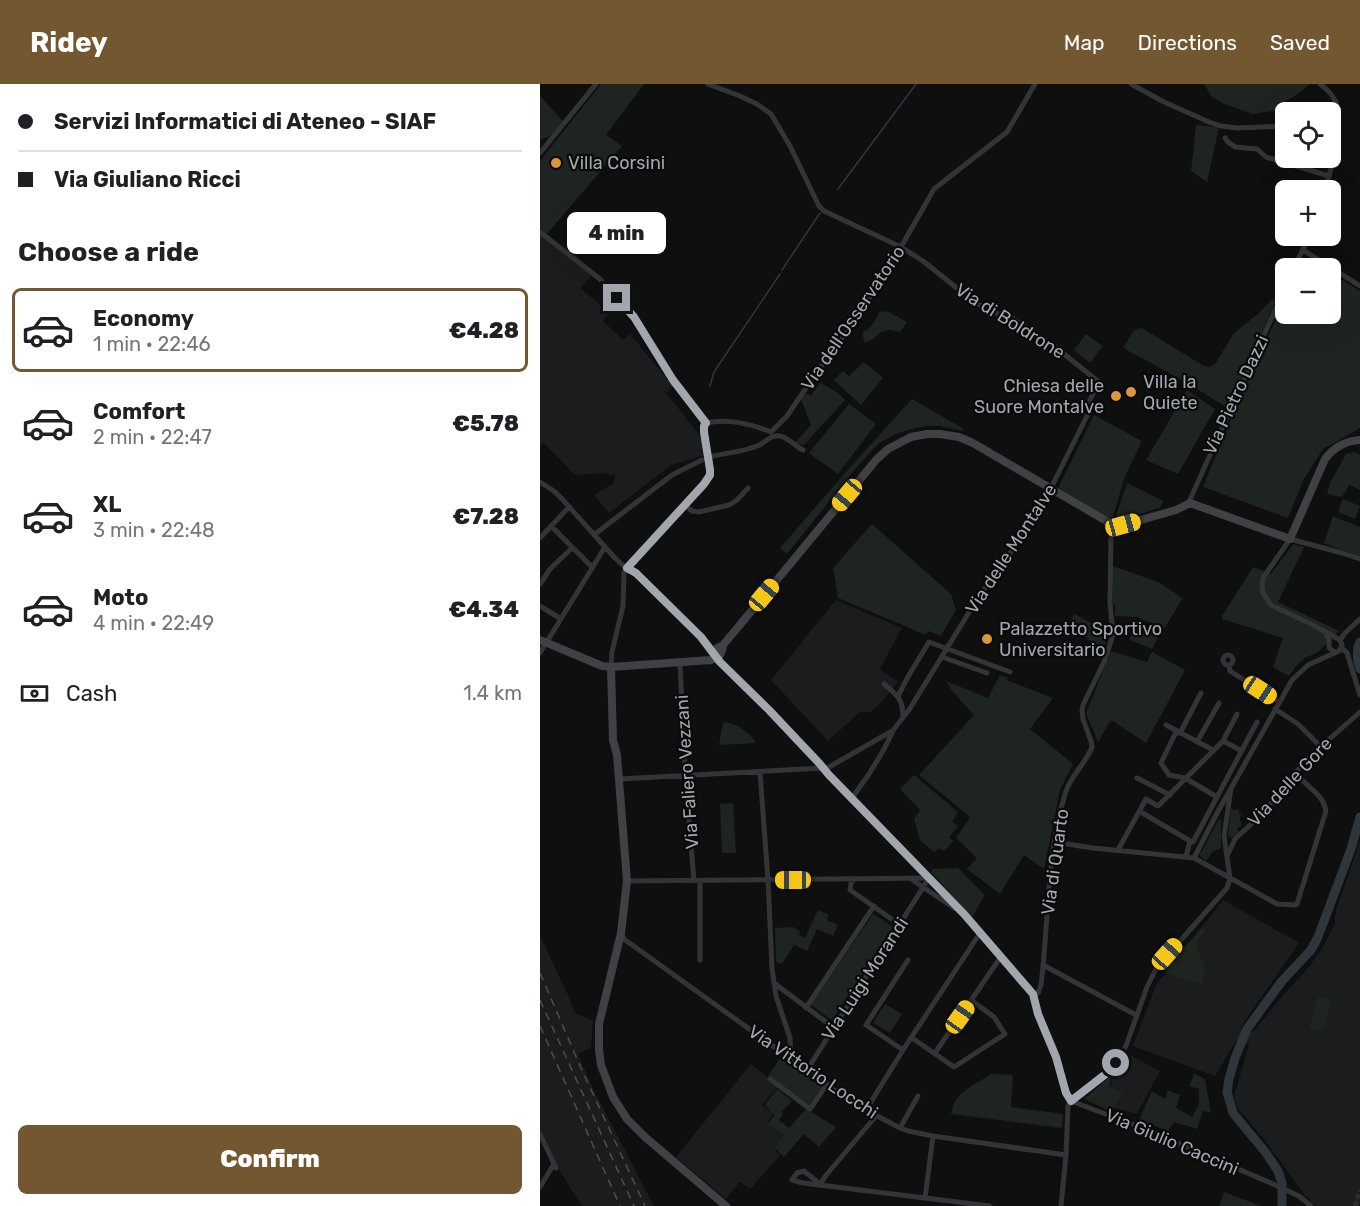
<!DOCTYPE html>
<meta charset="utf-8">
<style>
:root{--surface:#fff;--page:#f6f6f6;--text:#202124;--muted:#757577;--line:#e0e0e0;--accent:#735730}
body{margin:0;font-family:Rubik,sans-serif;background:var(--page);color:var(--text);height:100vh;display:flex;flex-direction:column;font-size:22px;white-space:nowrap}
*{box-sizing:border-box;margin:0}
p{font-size:20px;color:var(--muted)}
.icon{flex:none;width:33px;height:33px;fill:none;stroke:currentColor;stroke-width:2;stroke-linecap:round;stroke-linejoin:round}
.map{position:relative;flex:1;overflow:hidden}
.panel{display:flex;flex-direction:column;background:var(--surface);width:540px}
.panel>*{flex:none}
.top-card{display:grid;align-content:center;height:132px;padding:0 18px;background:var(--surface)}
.fabs{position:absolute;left:735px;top:18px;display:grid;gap:12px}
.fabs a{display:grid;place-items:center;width:66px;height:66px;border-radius:9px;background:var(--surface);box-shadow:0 6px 24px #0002;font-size:30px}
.end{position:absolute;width:27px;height:27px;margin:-14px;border:8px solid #a2a7af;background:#111;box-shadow:0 0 0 3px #111}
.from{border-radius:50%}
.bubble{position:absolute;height:42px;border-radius:9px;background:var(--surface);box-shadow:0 6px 24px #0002;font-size:20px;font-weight:800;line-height:42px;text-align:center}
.car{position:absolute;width:18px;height:36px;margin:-18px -9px;border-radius:8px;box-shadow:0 0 4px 2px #0007;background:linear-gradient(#f5c518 24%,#345 0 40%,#f5c518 0 76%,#345 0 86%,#f5c518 0)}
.top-card b{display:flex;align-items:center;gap:21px;height:57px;font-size:22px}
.top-card b+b{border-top:2px solid var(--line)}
.top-card i{width:15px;height:15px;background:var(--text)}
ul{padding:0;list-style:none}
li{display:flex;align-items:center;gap:18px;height:84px;margin:0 12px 9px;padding:0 6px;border:3px solid transparent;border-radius:9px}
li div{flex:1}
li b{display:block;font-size:22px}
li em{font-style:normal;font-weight:800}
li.selected{border-color:var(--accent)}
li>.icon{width:54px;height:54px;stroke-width:1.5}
h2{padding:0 18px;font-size:27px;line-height:72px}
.pay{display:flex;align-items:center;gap:15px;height:66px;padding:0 18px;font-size:22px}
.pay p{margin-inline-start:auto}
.primary-button{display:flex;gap:12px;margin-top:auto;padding:12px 18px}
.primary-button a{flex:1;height:69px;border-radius:9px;background:var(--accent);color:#fff;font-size:24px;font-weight:800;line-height:69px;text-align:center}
header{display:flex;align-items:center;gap:36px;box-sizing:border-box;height:84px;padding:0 30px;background:var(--accent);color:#fff}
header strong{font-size:28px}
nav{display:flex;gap:33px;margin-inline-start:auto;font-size:21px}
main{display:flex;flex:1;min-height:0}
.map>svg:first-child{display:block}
.built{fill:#1b1c1d}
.green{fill:#1e241f}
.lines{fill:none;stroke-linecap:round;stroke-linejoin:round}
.stream{stroke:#2f363b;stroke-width:1.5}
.river{stroke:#2f363b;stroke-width:9}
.street-tunnel{stroke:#2c2d30;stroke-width:5;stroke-dasharray:5 2.5;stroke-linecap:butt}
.street{stroke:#333437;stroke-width:5}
.secondary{stroke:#3f4145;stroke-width:8}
.rail{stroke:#4c4e52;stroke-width:1.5;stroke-dasharray:8 6;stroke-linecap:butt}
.route{stroke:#a2a7af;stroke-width:8}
.poi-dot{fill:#d9983f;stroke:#0a0a0b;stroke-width:2}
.labels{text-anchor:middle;stroke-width:4.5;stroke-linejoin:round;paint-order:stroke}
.poi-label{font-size:18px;fill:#a2a7af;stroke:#0a0a0b;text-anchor:start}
.street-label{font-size:18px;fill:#a2a7af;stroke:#0a0a0b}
</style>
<header>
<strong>Ridey</strong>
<nav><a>Map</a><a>Directions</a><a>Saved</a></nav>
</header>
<main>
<section class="panel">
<div class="top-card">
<b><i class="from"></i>Servizi Informatici di Ateneo - SIAF</b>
<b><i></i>Via Giuliano Ricci</b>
</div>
<h2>Choose a ride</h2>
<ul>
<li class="selected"><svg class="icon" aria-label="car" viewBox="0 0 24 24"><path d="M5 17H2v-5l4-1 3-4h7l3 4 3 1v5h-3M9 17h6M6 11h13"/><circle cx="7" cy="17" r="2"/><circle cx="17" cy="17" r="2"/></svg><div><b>Economy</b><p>1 min · 22:46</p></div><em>€4.28</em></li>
<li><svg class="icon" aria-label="car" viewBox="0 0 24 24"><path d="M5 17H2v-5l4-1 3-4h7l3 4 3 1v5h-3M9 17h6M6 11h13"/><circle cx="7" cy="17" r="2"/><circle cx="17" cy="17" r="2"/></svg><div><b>Comfort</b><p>2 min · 22:47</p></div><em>€5.78</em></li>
<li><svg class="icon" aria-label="car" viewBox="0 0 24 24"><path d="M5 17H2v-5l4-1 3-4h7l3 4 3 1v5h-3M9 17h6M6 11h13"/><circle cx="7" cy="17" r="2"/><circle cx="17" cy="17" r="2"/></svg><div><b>XL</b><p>3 min · 22:48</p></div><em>€7.28</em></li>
<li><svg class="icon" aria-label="car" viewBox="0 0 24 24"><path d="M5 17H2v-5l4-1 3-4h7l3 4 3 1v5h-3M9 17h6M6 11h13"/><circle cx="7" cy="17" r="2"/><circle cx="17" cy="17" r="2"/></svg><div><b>Moto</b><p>4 min · 22:49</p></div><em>€4.34</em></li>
</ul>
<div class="pay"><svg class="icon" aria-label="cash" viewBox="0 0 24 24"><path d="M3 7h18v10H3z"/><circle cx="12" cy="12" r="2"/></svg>Cash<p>1.4 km</p></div>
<div class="primary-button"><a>Confirm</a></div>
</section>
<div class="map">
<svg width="820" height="1122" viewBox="0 0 820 1122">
<rect width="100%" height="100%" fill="#0f0f10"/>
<!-- built -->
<path class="built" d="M 0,145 L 54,189 L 40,204 L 70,229 L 63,237 L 83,256 L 90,250 L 133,302 L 126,309 L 163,355 L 166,371 L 131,381 L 69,429 L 54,411 L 74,399 L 75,391 L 62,389 L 35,391 L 4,359 L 0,362 Z
M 296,516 L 362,544 L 340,585 L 358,598 L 341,619 L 330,628 L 320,628 L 288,657 L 231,596 Z
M 820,758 L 820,1122 L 776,1122 L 764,1110 L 723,1054 L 697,1023 L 694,1012 L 709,961 L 696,957 L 675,992 L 593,962 L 616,901 L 683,816 L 759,859 L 700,944 L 713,948 L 745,909 L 768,884 L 781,866 L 794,842 L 796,826 Z
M 0,852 L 24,902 L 35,929 L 53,937 L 51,964 L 38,970 L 51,1001 L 114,1122 L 43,1122 L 33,1109 L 17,1081 L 0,1046 Z
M 588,970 L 620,987 L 597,1030 L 574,1024 L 583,1009 L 570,1003 L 574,990 Z
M 211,980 L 238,1002 L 222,1021 L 233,1030 L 228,1038 L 245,1052 L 235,1067 L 240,1071 L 210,1105 L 200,1098 L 186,1115 L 136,1073 Z"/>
<!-- green -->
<path class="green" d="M 61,0 L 104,0 L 66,51 L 82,62 L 7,150 L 0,144 L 0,77 Z
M 664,0 L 768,0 L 769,1 L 755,12 L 740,20 L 738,26 L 713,30 L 684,20 L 672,13 Z
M 0,12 L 23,37 L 13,51 L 0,56 Z
M 656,41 L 679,43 L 667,98 L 651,87 Z
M 791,189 L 820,207 L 820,344 L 783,365 L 764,395 L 748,434 L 663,403 L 698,318 L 745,215 L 746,230 L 790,230 Z
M 732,215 L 736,217 L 688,324 L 635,292 L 583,264 L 594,246 L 602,244 L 664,282 L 669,283 L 675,280 L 694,249 L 719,229 Z
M 347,227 L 367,238 L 360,248 C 356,247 353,246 349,246 C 340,246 334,256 325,259 L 322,249 C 330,245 336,237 339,228 Z
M 546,250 L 563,262 L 550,279 L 534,266 Z
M 324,278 L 343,294 L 321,321 L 294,296 L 303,287 L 309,292 Z
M 280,298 C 290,305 298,307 305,316 L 264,361 L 255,359 L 271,341 L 261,315 L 265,309 L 271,312 Z
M 647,306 L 675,325 L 638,390 L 606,376 Z
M 372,315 L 424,345 L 422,347 L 400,342 L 387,342 L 371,345 L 356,350 L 339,359 L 316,384 L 247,470 L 240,464 L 312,381 Z
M 309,320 L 336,340 L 298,390 L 269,369 Z
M 554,331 L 602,357 L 585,392 L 572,436 L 520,405 L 519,402 Z
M 815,368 L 820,371 L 820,406 L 809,401 L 802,413 L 787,410 L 790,399 L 806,370 Z
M 587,399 L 623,417 L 621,423 L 582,436 L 576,432 Z
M 803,415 L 820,422 L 815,435 L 798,428 Z
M 793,432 L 820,443 L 820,473 L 784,459 Z
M 332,440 L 411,510 L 416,526 L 401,552 L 388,547 L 386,551 L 298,514 L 293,484 Z
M 753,460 L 764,463 L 738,518 L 799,547 L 778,568 L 765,574 L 757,581 L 749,592 L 733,583 L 743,554 L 682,535 L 682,532 L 713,483 L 731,490 Z
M 573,482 L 618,498 L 643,514 L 624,545 L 597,533 L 575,532 L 575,521 L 573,520 Z
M 534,530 L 559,543 L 567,543 L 569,549 L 563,567 L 529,540 Z
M 595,536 L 621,547 L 612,565 L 590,556 Z
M 571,567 L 607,578 L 612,568 L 645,586 L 606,659 L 571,636 L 558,658 L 546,629 Z
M 460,591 L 468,594 L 466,596 L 513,614 L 490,645 L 533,680 L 520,706 L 504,785 L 484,771 L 460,810 L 427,785 L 437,774 L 416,754 L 430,733 L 379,691 L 434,631 L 412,607 L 406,597 L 448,614 Z
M 183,638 C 195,638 211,649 216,659 L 179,661 Z
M 374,691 L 418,728 L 412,738 L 418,742 L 409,753 L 413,757 L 404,767 L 399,764 L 394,768 L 380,756 L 374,735 L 380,726 L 360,705 Z
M 193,719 L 196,769 L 182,769 L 180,720 Z
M 691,725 L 699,726 L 699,730 L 703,729 L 699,734 L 702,742 L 697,744 L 699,748 L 692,754 L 688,752 Z
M 679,735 L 681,736 L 681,764 L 672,768 L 666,777 L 660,772 L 660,768 L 662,767 Z
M 418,784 L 445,811 L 432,833 L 391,788 L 393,785 Z
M 278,826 L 289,831 L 287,836 L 298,841 L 293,852 L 277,845 L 267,867 L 254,861 L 242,880 L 236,878 L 235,844 L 253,843 L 260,847 L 259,851 L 265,854 Z
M 333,830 L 353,843 L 292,936 L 271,921 Z
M 663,843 L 665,848 L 657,857 L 657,864 L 666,886 L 662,900 L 629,891 L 624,884 Z
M 778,913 L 792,917 L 783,948 L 769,944 Z
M 345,920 L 362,930 L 350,949 L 333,939 Z
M 240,974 L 282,1003 L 269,1021 L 228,992 Z
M 654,989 L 665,995 L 671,1029 L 663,1027 L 657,1045 L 634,1038 L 628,1047 L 599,1036 L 612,1007 L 625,1015 L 628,1006 L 640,1011 L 636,1024 L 652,1033 L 659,1020 L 659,1005 L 649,1002 Z
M 451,990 L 473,991 L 471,1023 L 523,1030 L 522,1044 L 411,1030 C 416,1006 432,1003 451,990 Z
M 573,990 L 569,1002 L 583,1009 L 572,1028 L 544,1015 Z
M 237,1005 L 252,1017 L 241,1028 L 243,1030 L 239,1036 L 249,1044 L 266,1025 L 296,1043 L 279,1063 L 264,1050 L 244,1073 L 235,1064 L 244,1051 L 228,1040 L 234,1031 L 225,1021 Z
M 684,1108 L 721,1122 L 679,1122 Z"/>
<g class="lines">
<!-- stream -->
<path class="stream" d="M 298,105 L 376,0
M 242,186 L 280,129
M 170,302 L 174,288 L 240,190"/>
<!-- river -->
<path class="river" d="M 820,558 C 816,566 817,577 820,585
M 742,1122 L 742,1099 L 738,1087 L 726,1069 L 693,1029 L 687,1008 L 689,995 L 695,974 L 707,945 L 742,897 L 771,866 L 778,853 L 811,765 L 820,733"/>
<!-- street-tunnel -->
<path class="street-tunnel" d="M 815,1122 L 820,1106"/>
<!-- street -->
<path class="street" d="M 168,0 L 200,12 L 217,20 L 231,30 L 250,62 L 279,122 L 284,127 L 361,163 L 383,177 L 418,205 L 438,220 L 458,230 L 474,235 L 514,262 L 559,298 L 550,316 L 549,328 L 513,400 L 508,408 L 492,438 L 436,517 L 369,626 L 354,645 L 343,667 L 329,690 L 312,714
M 591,0 L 624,18 L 669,38 L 681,42 L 697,44 L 746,42
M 780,0 C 787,5 795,13 797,22 C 803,43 791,86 785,106
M 685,54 L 688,58 L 695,63 L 717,65 L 726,73 L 789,92
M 0,69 L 56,0
M 0,148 L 60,195 L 89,227 L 133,296 L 166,339
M 763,166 L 820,202
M 754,184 L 769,152
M 166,339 C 160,355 174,373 170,390 C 167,398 159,406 154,412 C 133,437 109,461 87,485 L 96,489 L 161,553 L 180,578 L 229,626 L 289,691 L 424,829 L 475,889 L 494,912 L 498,930 L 514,966 L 526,1009 L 531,1017
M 166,339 C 186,334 212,340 231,348 L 247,332 L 277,288 L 315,237 L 361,163 L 394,105 L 467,48 L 495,0
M 169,373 C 185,369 202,368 217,362 C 226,359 232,348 243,353 C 251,356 256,363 263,366
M 0,398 L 14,407 L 23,416 L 74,473 L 87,485 L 84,489 L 83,522 L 72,568 L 71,583
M 648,420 L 746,202
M 146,422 L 152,427 L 159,428 L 189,421 L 197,416 L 208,404
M 11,442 L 52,483
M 55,450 L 132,391 L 162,376
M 0,454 L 29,423
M 0,500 L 10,485 L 32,464
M 0,522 L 21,535
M 786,549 L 789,555 L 789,564 L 795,568
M 800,556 L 773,541 L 731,521 L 723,509 L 722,501 L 723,494 L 750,455 L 802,469 L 820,475
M 800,556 L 805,549 L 820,535
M 802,564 L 807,569 L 820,611
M 0,569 L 65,463
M683 576a5 5 0 1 1 10 0a5 5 0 1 1-10 0Z
M 402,573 L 447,589
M 140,579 L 145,686 L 154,797
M 689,581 L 690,587 L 739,618
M 344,600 C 357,611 363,615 363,633
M 358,612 L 369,591 L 389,558 L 470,588
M 735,625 L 758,640 L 780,662
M 626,641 L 673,666
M 639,648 L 635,650 L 621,679 L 629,691 L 645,694 L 677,713
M 640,649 L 661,609
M 683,657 L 702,667
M 657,658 L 679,619
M 220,688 L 228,796 L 232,885 L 236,912 L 250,954 L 251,975
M 597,694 L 630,711
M 79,695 L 284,684 L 289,683 L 352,647
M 599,727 L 650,757
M 514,758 L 553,764 L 654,774 L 737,820 L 755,821 L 757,820 L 786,727 C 783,709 766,703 755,688
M 578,766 L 606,715 L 618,722 L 683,657 L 697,630
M 687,772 L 695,755 L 721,731 L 769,673 L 820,628
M 646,773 L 650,757 L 653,758 L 717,638
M 654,774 L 676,731 L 752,596 L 768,581 L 799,567 L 802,561 L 800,556
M 371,795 L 414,824
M 314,796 L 311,799 L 310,806 L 360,841
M 87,797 L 389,794
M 160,797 L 160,876
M 81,849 L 85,856 L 88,858 L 304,1013 L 322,1024 L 360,1044 L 368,1047 L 393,1052 L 526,1071
M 503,881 L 596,931
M 234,899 L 294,944
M 493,910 L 498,909 L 501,901 C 509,836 506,770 526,707 C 532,690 546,679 552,663 L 551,657 L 543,635 L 542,627 L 543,621 L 564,578 L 573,551 L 570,519 L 571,450 L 573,441
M 266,924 L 334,822
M 372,954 L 414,983 L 465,950 L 454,933 L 431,916
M 363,966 L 326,941 L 368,876
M 395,969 L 460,874 L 457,870
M 267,986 L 389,794
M 230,995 L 270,1025 L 287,1000
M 531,1017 L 567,989 L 578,976 L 586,962 L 607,903 L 617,883 L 687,804 L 690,794 L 684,752 L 691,705
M 531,1017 L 605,1045 L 733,1100 L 759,1112 L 771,1122
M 326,1026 L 363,966 L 440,849
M 360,1044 L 378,1012
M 0,1050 L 16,1084
M 280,1100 L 264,1087 L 257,1089 L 252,1096 L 263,1099 L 450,1122
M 280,1100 L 287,1090 L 336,1032
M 0,1103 L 14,1080
M 385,1114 L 393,1052
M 521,1122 L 526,1071 L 528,1022 L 531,1017"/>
<!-- secondary -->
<path class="secondary" d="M 0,556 L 62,582 L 71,583 L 171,576 C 180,573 182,570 183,561
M 171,576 L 175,571 L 177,564 L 183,561 L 194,548 L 336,376 L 348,365 L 371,353 L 387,350 L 400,350 L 419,353 L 433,359 L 575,442 L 580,442 L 636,426 L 650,419 L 750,455 L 785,375 C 794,363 805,357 820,356
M 71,583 L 73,656 L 77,671 L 87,797 L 81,849 L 59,940 L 59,966 L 61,981 L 73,1013 L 87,1035 L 105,1053 L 186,1122"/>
<!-- rail -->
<path class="rail" d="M 0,889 L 41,984 L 105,1122
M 0,916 L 94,1122
M 0,942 L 80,1122"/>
</g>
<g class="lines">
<!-- route -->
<path class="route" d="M 77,214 L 94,233 L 133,296 L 166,339 L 164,342 L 164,348 L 170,386 L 170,391 L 164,400 L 87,484 L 96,489 L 161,553 L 180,578 L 229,626 L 279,679 L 289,691 L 424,830 L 493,910 L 498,930 L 516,973 L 526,1009 L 531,1017 L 567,989 L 576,979"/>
</g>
<!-- markers -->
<g class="poi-dot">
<circle cx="16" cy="79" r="6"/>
<circle cx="591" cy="308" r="6"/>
<circle cx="576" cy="312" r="6"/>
<circle cx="447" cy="555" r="6"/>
</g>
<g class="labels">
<!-- poi labels -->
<g class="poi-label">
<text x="28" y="85">Villa Corsini</text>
<text x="603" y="304">Villa la<tspan x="603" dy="21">Quiete</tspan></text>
<text x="564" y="308" text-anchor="end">Chiesa delle<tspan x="564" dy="21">Suore Montalve</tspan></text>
<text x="459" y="551">Palazzetto Sportivo<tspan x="459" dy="21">Universitario</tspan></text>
</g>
<!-- street labels -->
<g class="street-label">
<text transform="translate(313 234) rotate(-56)" y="6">Via dell'Osservatorio</text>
<text transform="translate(470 237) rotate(32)" y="6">Via di Boldrone</text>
<text transform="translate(696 311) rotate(-65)" y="6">Via Pietro Dazzi</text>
<text transform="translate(471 465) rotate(-57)" y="6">Via delle Montalve</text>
<text transform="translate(147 688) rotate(-94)" y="6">Via Faliero Vezzani</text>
<text transform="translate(750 698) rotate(-47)" y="6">Via delle Gore</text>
<text transform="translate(515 778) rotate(-82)" y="6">Via di Quarto</text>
<text transform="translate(325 895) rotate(-57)" y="6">Via Luigi Morandi</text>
<text transform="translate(273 988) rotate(34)" y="6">Via Vittorio Locchi</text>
<text transform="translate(632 1058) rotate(23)" y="6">Via Giulio Caccini</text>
</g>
</g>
</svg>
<div class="fabs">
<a><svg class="icon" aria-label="locate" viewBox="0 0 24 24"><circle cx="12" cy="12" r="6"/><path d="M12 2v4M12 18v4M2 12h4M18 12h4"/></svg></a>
<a>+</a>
<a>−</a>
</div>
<i class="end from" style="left:576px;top:979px"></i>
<i class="end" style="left:77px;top:214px"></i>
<div class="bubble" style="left:27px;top:128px;width:99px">4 min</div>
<i class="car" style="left:307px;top:411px;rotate:220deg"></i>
<i class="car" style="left:583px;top:441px;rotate:75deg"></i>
<i class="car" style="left:224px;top:511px;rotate:40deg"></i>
<i class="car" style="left:720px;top:606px;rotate:123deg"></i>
<i class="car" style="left:253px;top:796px;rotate:270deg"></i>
<i class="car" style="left:627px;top:870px;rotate:42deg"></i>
<i class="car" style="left:420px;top:933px;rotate:35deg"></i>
</div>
</main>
